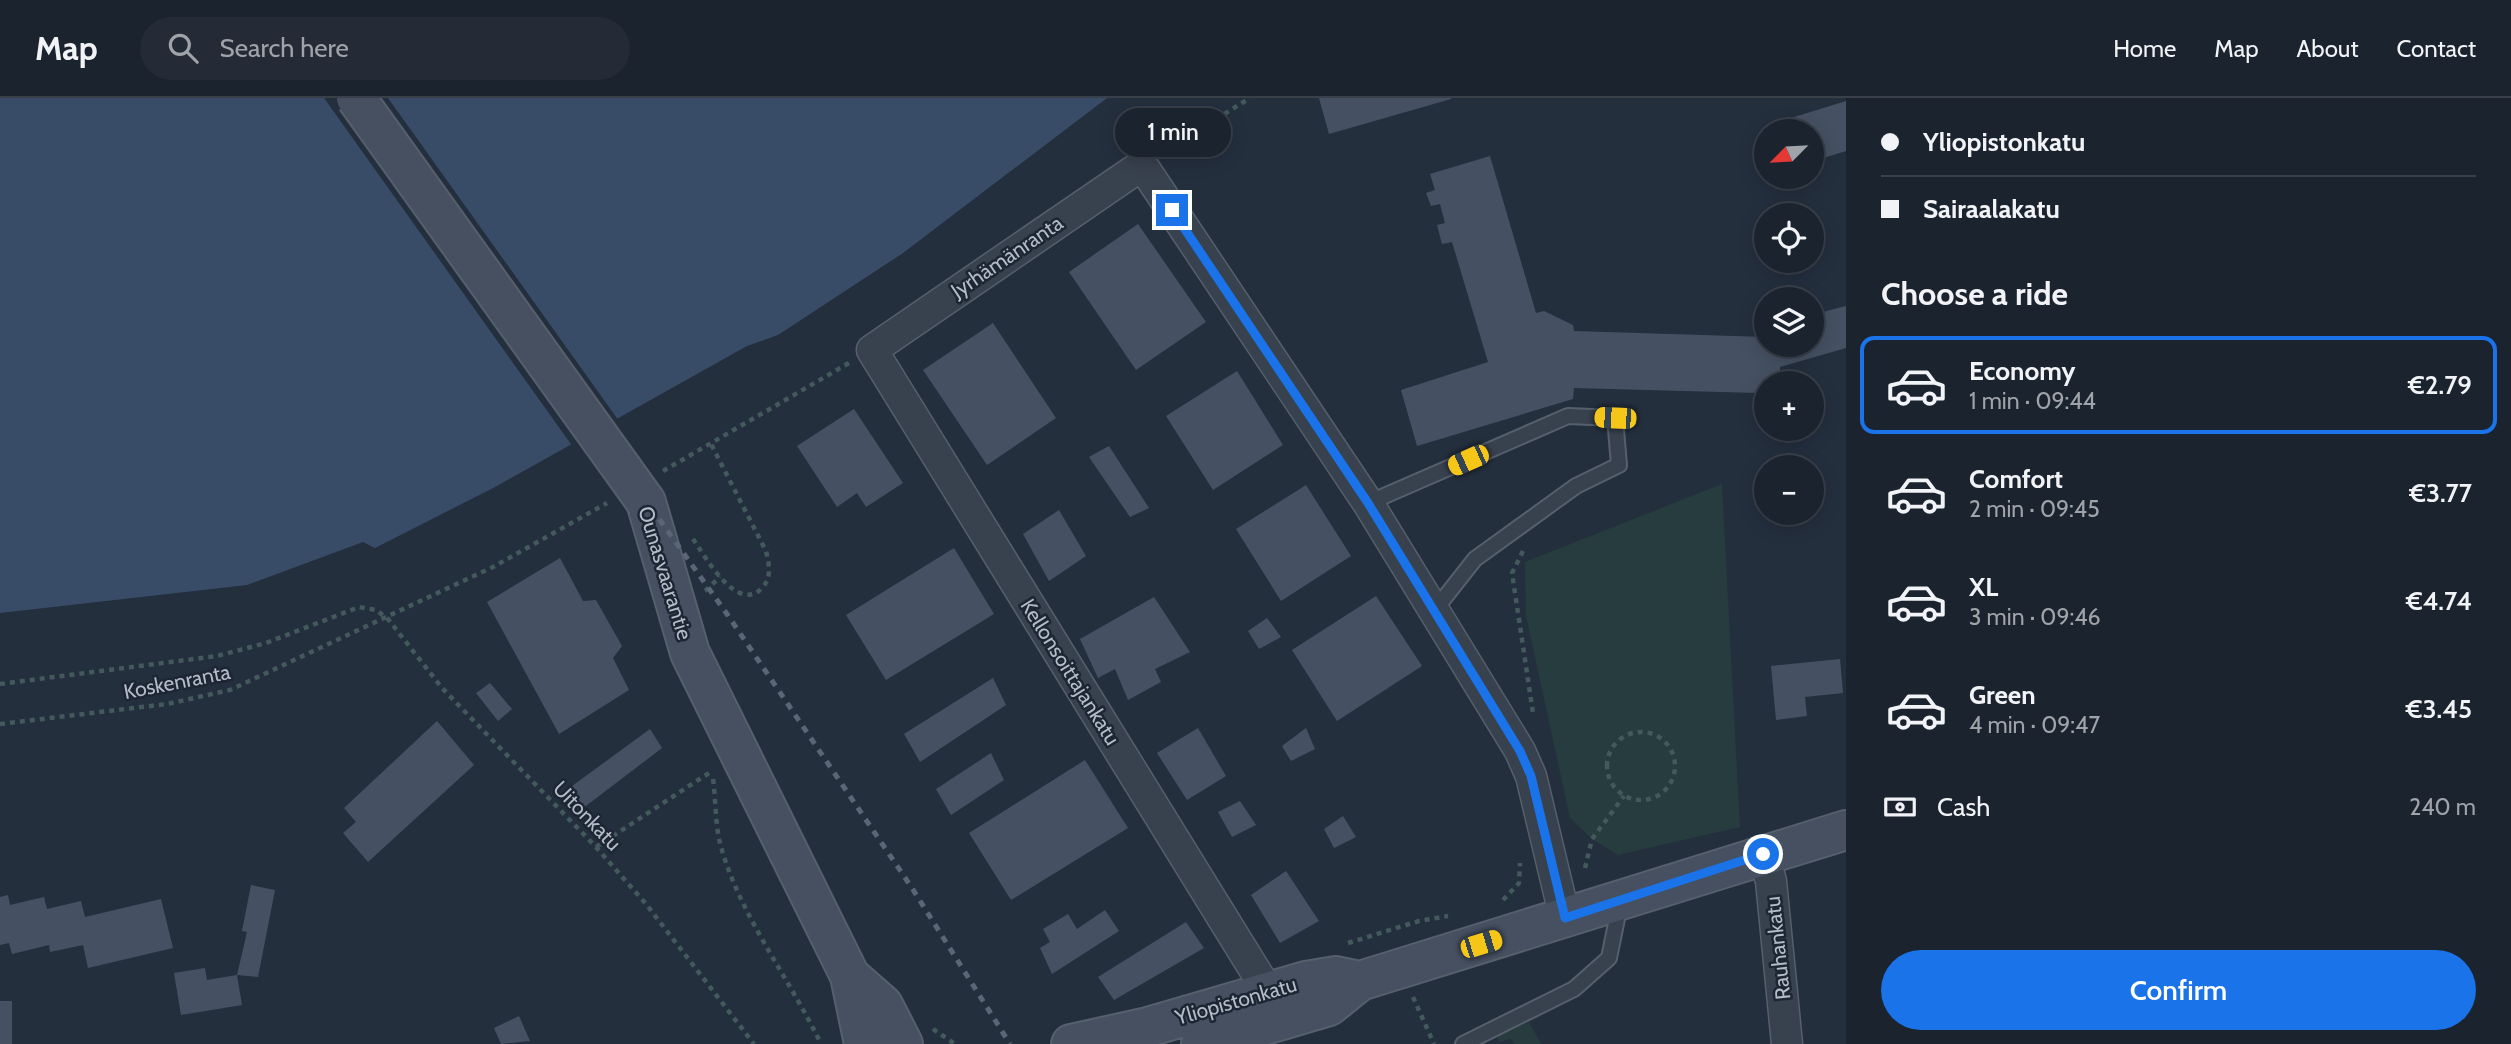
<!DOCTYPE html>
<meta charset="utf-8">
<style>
:root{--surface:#1b232e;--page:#242b36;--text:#f1f3f6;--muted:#a0a4aa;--line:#39404a;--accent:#1a73e8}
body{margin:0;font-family:Cabin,sans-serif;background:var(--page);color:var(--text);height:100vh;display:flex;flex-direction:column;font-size:26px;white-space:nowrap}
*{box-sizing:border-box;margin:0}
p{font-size:23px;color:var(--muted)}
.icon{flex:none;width:38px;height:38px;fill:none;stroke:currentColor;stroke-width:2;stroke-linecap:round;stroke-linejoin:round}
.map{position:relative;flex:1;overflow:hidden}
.panel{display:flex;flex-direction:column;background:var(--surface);width:665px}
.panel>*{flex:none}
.hud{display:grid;align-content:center;height:154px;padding:0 35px;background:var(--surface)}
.needle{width:46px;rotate:246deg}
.controls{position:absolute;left:1754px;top:21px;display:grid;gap:14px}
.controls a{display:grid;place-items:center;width:70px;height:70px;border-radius:50%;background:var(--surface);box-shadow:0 4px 18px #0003,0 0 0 2px var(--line);font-size:35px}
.end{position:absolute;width:32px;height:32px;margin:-16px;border:9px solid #1a73e8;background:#fff;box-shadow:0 0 0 4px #fff}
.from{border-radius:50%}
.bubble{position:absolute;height:49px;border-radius:24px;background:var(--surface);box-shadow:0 4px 18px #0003,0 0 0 2px var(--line);font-size:23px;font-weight:600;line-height:49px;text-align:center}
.car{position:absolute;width:21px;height:42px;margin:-21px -10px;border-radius:9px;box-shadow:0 0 5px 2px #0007;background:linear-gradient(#f5c518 24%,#345 0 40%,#f5c518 0 76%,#345 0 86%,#f5c518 0)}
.hud b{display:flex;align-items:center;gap:24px;height:66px;font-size:26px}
.hud b+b{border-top:2px solid var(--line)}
.hud i{width:18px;height:18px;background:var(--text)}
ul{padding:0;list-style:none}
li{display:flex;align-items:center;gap:21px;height:98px;margin:0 14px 10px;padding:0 21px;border:4px solid transparent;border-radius:14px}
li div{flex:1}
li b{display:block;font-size:26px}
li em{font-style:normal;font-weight:600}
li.current{border-color:var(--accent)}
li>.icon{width:63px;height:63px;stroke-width:1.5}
h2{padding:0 35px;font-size:32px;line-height:84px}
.pay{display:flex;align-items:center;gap:18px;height:77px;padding:0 35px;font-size:26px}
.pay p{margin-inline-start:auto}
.primary-button{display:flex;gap:14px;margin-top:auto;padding:14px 35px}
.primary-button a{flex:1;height:80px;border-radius:42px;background:var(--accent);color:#fff;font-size:28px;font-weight:600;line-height:80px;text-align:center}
header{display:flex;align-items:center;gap:42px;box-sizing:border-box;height:98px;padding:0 35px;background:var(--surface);border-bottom:2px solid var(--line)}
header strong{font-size:33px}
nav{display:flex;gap:38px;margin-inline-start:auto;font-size:24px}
.search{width:490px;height:63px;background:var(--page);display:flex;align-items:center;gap:18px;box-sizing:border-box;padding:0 24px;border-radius:38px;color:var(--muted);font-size:26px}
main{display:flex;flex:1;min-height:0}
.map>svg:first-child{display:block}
.green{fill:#263c3f}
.water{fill:#394c67}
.pier{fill:#242f3e}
.building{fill:#455162}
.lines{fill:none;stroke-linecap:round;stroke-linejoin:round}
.lane-casing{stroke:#565f6c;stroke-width:18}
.street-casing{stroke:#565f6c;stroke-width:33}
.secondary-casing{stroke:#565f6c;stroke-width:42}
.path{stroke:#44595c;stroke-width:4.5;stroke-dasharray:5 5;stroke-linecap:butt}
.lane{stroke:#38414e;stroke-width:14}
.street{stroke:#38414e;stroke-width:30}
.secondary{stroke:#465061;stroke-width:38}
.rail{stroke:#5a6575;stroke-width:5;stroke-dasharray:7 7;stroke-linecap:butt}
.secondary-bridge-casing{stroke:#565f6c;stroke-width:42;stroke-linecap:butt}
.secondary-bridge{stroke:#465061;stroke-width:38}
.route{stroke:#1a73e8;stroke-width:9}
.labels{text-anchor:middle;stroke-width:5;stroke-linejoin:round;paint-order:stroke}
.street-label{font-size:21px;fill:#b4bcc9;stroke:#1d2633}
</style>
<header>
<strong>Map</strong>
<div class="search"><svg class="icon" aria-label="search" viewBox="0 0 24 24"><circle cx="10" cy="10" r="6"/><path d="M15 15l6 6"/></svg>Search here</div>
<nav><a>Home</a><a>Map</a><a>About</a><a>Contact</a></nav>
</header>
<main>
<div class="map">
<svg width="1846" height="946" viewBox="0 0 1846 946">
<rect width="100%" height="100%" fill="#242f3e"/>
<!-- green -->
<path class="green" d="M 1722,386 L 1740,729 L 1618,757 L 1592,741 L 1570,720 L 1526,518 L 1525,464 Z
M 1529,924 L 1541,946 L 1514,946 L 1511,941 L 1499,944 L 1497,938 Z"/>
<!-- water -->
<path class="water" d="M 0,0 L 1107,0 L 903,155 L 778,237 L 747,248 L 495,389 L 375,450 L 363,444 L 247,487 L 0,515 Z"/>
<!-- pier -->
<path class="pier" d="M 324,0 L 388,0 L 619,323 L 573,349 Z"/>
<!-- building -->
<path class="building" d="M 1319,0 L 1451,0 L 1451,1 L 1329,36 Z
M 1846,3 L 1846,53 L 1811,64 L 1811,33 L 1766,33 L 1765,28 Z
M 1490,58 L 1536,215 L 1544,213 L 1573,227 L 1574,233 L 1766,239 L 1766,247 L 1811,247 L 1811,217 L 1846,208 L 1846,250 L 1780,269 L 1780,285 L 1766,285 L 1766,302 L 1761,303 L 1758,295 L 1574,290 L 1573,301 L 1417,348 L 1401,292 L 1488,264 L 1452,144 L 1442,146 L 1437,127 L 1445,125 L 1440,106 L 1431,108 L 1426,95 L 1435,92 L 1430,76 Z
M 1138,126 L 1206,224 L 1136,272 L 1069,174 Z
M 993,225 L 1056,320 L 987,367 L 923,272 Z
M 1237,273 L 1283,347 L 1213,392 L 1166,318 Z
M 854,311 L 903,385 L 866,409 L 857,395 L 837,409 L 797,348 Z
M 1109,348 L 1149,410 L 1130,419 L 1089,359 Z
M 1306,387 L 1351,458 L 1281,503 L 1236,431 Z
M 1059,412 L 1086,458 L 1049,483 L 1023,436 Z
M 954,450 L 994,516 L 886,582 L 846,517 Z
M 560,460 L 583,503 L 596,502 L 622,548 L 613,560 L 629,592 L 559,636 L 487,504 Z
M 1376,498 L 1422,568 L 1337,623 L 1292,552 Z
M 1154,499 L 1190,554 L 1155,571 L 1161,584 L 1128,602 L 1115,571 L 1098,580 L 1080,541 Z
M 1267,520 L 1281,539 L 1259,551 L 1248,533 Z
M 1840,561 L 1843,595 L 1805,599 L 1807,618 L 1776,622 L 1771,568 Z
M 993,580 L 1006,607 L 920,664 L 904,636 Z
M 490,585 L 512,611 L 498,623 L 476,595 Z
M 437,623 L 474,667 L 368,764 L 343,735 L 356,724 L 344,710 Z
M 1198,630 L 1226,678 L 1187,702 L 1157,655 Z
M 1306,630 L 1315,651 L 1291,663 L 1282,648 Z
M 650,631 L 662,650 L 582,711 L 568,691 Z
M 991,655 L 1004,682 L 951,717 L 936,691 Z
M 1085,662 L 1128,730 L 1011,802 L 969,735 Z
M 1240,703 L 1256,727 L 1232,739 L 1218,714 Z
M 1343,718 L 1356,739 L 1334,750 L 1324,731 Z
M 1286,773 L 1319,823 L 1280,845 L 1251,797 Z
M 251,787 L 275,792 L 258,879 L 237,877 L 247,834 L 242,833 Z
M 8,797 L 10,807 L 44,799 L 47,811 L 81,803 L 85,819 L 161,801 L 173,850 L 88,870 L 83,847 L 50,854 L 49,847 L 12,856 L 9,845 L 0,847 L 0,799 Z
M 1105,812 L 1119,833 L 1052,876 L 1040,850 L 1050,844 L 1043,831 L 1068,816 L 1077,831 Z
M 1186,824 L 1204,850 L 1114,902 L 1098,879 Z
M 205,870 L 207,882 L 237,877 L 242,907 L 181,917 L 174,875 Z
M 0,903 L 12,903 L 12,946 L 0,946 Z
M 519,918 L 530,943 L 501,946 L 494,930 Z"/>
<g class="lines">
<!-- lane casing -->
<g class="lane-casing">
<path id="lane" d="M 1368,405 L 1568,318 L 1615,320 L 1619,367 L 1576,388 L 1475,461 L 1434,513
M 1463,946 L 1574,891 L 1609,860 L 1620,806"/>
</g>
<!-- street casing -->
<g class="street-casing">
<path id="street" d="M 1763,756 L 1771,783 L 1787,946
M 1269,895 L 872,252 L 1142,67 L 1368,405 L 1520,653 L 1531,678 L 1565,820"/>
</g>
<!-- secondary casing -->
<g class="secondary-casing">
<path id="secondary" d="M 646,404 L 690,555 L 850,878 L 864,946
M 850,878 L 883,907 L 903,946
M 1071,946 L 1148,929 L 1306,883 L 1336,878 L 1360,883
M 1201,946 L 1329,908 L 1360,883 L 1846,732"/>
</g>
<!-- path -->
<path class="path" d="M 1165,53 L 1250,0
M 663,373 L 849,265
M 693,441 C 705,458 738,518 763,489 C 772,478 769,466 766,453 L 711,346
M 1523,453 L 1512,475 L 1533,615
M 705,493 L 720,479
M 0,586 L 217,558 L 266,545 L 359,509 L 376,512 L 388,521 L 442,590 L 596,749 L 646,806 L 754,946
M 0,626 L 167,606 L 230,592 L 493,469 L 607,405
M1607 668a34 34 0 1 1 68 0a34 34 0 1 1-68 0Z
M 713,681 C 716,702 715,725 720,745 C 739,817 789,879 821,946
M 596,749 L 712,673
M 1585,770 L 1592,741 L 1624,698
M 1503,802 L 1519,785 L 1520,765
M 1348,845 L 1419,823 L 1448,818
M 1413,899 L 1434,946
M 933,931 L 955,946"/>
<!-- lane -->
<use href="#lane" class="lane"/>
<!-- street -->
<use href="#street" class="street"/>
<!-- secondary -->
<use href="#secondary" class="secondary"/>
<!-- rail -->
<path class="rail" d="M 358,0 L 727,516 L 912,790 L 1010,946"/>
<!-- secondary-bridge casing -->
<g class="secondary-bridge-casing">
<path id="secondary-bridge" d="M 356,0 L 646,404"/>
</g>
<!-- secondary-bridge -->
<use href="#secondary-bridge" class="secondary-bridge"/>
</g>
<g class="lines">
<!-- route -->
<path class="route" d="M 1172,112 L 1368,405 L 1520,653 L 1531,678 L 1565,820 L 1763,756"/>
</g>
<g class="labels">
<!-- street labels -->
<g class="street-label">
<text transform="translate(1007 159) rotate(-34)" y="7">Jyrhämänranta</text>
<text transform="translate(665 475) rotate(73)" y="7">Ounasvaarantie</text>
<text transform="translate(1070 574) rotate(58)" y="7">Kellonsoittajankatu</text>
<text transform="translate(177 584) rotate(-11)" y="7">Koskenranta</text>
<text transform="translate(587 718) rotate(46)" y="7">Uitonkatu</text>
<text transform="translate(1778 850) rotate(-96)" y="7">Rauhankatu</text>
<text transform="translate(1236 903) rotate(-16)" y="7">Yliopistonkatu</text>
</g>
</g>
</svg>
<div class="controls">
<a><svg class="needle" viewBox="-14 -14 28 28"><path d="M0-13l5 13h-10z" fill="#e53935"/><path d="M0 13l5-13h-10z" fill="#a0a4aa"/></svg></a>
<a><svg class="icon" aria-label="locate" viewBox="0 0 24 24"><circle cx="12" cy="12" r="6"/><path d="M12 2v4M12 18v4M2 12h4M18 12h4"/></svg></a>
<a><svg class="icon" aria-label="layers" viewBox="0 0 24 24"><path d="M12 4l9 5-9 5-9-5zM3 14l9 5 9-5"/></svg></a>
<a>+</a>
<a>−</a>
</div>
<i class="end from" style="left:1763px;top:756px"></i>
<i class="end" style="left:1172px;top:112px"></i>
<div class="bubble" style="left:1115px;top:10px;width:116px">1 min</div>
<i class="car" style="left:1615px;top:320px;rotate:272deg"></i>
<i class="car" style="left:1468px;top:362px;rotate:246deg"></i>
<i class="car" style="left:1481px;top:846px;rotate:73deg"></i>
</div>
<section class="panel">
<div class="hud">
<b><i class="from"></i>Yliopistonkatu</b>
<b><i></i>Sairaalakatu</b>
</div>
<h2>Choose a ride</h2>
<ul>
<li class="current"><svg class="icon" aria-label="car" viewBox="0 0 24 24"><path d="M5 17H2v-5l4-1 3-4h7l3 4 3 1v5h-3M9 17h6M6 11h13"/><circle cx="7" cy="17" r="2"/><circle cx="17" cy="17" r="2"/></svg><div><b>Economy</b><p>1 min · 09:44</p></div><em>€2.79</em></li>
<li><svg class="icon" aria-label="car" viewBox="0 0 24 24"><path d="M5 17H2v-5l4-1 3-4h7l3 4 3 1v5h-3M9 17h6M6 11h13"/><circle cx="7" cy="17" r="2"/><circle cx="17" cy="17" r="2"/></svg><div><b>Comfort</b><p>2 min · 09:45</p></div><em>€3.77</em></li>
<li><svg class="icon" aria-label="car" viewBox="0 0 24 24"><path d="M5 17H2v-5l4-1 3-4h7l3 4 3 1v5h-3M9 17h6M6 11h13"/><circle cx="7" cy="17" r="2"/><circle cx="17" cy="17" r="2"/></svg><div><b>XL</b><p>3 min · 09:46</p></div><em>€4.74</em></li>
<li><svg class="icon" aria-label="car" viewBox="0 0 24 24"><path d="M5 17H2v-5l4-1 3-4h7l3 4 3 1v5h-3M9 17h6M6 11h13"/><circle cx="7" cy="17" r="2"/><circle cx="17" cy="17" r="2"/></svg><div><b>Green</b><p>4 min · 09:47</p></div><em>€3.45</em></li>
</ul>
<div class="pay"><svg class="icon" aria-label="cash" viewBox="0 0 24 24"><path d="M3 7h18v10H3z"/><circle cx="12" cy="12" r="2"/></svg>Cash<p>240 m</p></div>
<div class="primary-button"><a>Confirm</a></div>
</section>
</main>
